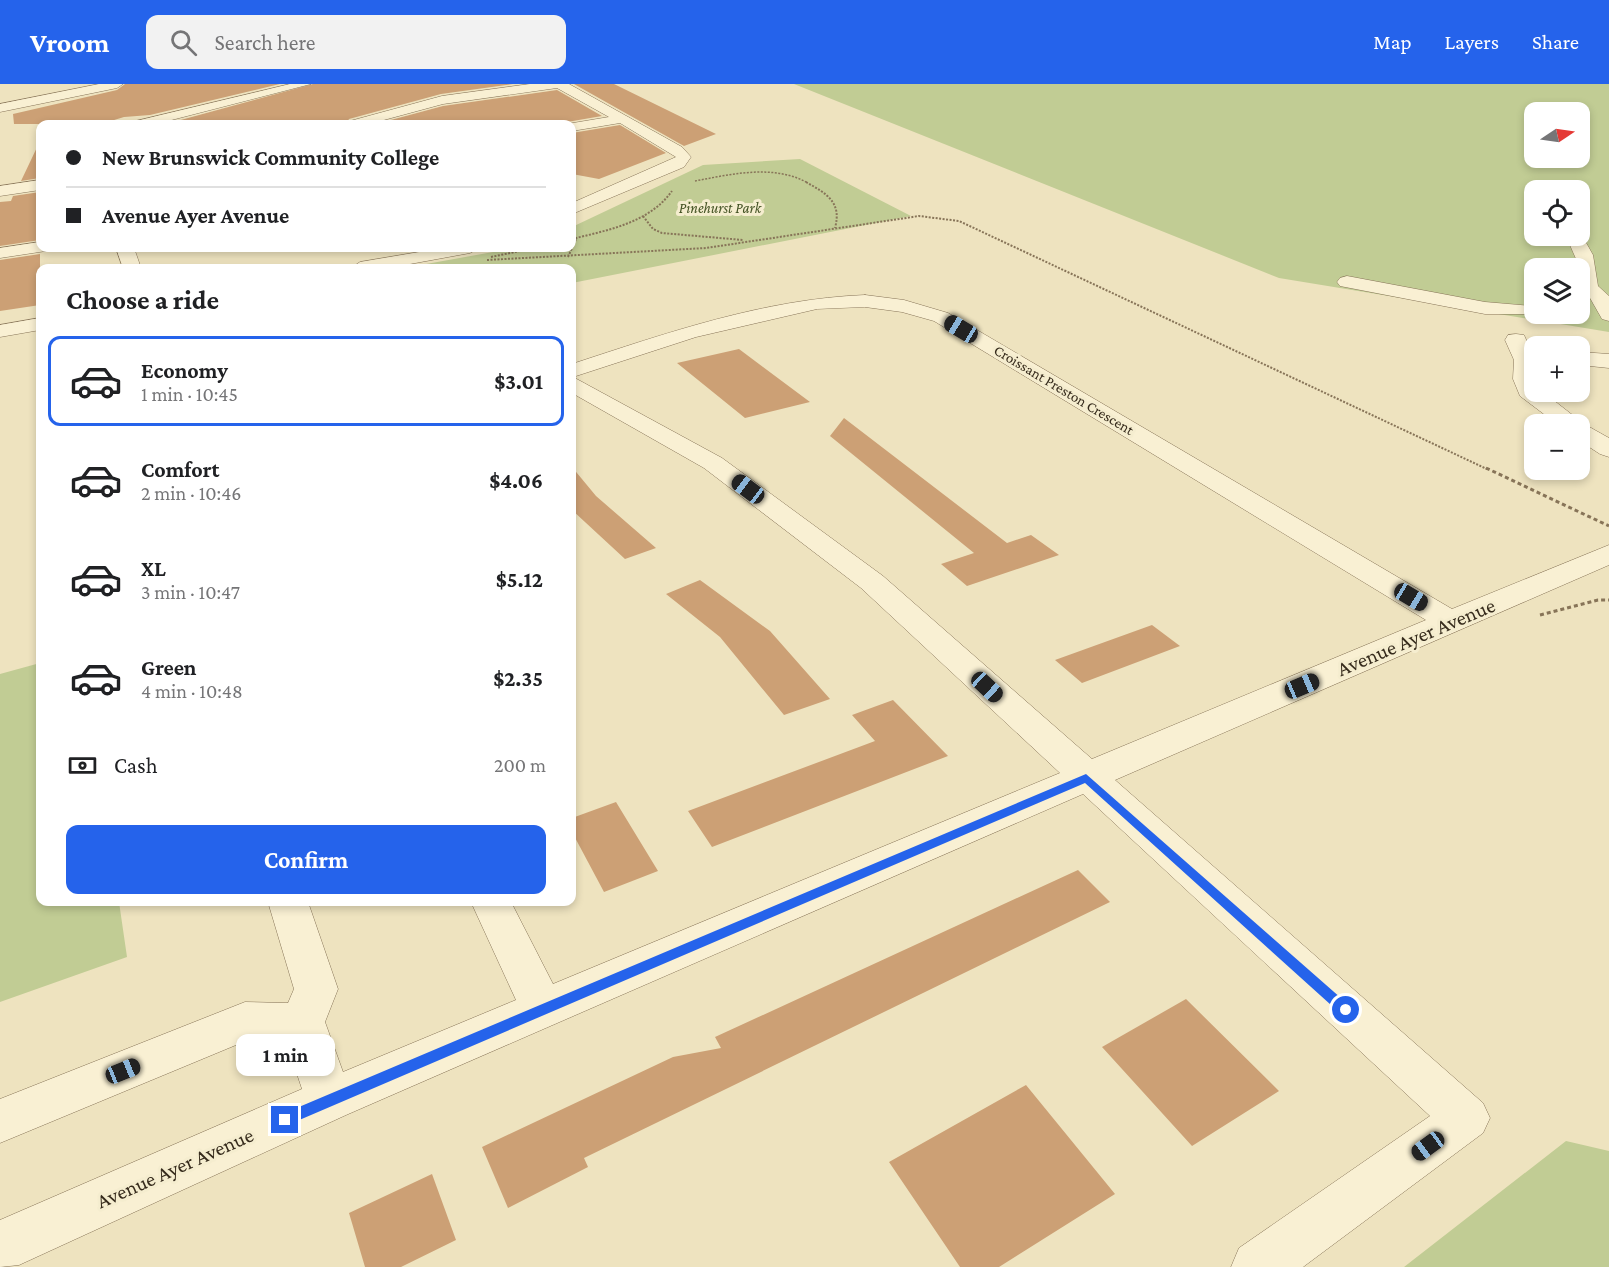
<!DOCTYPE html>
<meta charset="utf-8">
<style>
:root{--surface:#fff;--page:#f2f2f2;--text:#202124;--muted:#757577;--line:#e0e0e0;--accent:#2563eb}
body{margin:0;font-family:"Crimson Pro",serif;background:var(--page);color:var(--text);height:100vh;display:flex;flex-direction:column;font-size:22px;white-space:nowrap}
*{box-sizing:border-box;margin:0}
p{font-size:20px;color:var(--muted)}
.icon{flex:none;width:33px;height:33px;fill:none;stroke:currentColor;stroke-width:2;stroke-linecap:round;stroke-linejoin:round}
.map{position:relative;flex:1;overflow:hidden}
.details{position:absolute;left:36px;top:180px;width:540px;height:642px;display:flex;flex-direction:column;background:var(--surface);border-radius:12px;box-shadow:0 3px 9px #0003}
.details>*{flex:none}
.hud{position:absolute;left:36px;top:36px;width:540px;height:132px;border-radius:12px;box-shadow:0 3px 9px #0003;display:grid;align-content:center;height:132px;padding:0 30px;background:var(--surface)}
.needle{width:39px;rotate:77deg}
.buttons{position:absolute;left:1524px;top:18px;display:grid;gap:12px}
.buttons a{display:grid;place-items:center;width:66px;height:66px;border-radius:12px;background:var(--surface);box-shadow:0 3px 9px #0003;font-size:30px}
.end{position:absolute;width:27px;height:27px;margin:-14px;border:8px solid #2563eb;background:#fff;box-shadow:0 0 0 3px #fff}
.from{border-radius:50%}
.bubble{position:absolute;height:42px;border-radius:12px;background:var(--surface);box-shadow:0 3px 9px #0003;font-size:20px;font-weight:700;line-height:42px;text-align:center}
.car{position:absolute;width:18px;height:36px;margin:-18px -9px;border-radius:8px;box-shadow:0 0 4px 2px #0007;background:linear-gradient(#222 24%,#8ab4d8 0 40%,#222 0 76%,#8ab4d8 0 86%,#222 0)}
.hud b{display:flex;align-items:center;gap:21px;height:57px;font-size:22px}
.hud b+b{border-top:2px solid var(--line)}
.hud i{width:15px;height:15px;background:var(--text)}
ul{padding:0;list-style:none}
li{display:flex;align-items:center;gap:18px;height:90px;margin:0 12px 9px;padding:0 18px;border:3px solid transparent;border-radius:12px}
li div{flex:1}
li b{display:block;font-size:22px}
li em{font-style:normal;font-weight:700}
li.active{border-color:var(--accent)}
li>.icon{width:54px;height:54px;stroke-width:1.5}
h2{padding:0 30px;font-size:27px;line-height:72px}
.pay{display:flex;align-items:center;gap:15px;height:66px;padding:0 30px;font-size:22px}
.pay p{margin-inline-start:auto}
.cta{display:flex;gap:12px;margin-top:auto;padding:12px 30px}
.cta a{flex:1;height:69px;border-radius:12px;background:var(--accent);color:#fff;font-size:24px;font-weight:700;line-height:69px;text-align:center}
header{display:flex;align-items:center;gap:36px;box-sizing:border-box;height:84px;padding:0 30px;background:var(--accent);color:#fff}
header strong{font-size:28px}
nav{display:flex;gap:33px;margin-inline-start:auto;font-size:21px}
.search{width:420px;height:54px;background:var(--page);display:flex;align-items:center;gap:15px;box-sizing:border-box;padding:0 21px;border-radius:12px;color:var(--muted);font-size:22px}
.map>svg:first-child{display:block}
.green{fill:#c1cc94;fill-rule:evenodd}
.building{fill:#cca075}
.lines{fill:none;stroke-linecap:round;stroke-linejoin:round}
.minor-casing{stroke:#877458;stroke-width:1}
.path-far2{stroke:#877458;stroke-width:1.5;stroke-dasharray:2 1.5;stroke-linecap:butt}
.path-far1{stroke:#877458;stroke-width:2;stroke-dasharray:2 1.5;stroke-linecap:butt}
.path{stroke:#877458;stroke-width:3;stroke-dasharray:4 3;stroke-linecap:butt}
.minor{fill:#f9f0d3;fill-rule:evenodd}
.route{fill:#2563eb}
.labels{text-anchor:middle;stroke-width:6;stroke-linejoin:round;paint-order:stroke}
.far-park-label{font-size:15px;font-style:italic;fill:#435223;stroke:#f5edcf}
.far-street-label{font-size:15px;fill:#362b1c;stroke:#f5edcf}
.near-street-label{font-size:21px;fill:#362b1c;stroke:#f5edcf}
</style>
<header>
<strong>Vroom</strong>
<div class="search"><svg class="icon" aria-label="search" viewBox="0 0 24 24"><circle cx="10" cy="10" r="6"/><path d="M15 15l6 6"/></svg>Search here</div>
<nav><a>Map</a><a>Layers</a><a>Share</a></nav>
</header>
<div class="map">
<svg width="1609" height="1183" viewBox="0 0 1609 1183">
<rect width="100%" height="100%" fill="#eee3bf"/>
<!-- green -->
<path class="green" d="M 794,0 L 1609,0 L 1609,248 L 1279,194 ZM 1534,28 L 1580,28 L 1580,74 L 1534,74 ZM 1534,106 L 1580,106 L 1580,152 L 1534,152 ZM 1534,184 L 1580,184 L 1580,230 L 1534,230 Z
M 800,75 L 911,132 L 572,199 L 572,184 L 404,184 L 515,164 L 572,164 L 572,143 L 703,81 Z
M 40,579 L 40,818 L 119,818 L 127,873 L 0,918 L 0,590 Z
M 1566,1057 L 1609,1067 L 1609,1183 L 1404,1183 Z"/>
<!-- building -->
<path class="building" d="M 125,0 L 280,0 L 150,31 L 124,33 L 101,40 L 14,40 L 13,30 L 117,6 Z
M 313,0 L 513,0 L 441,10 L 349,35 L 346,40 L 193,40 L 177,37 Z
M 574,0 L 614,0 L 716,50 L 684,62 Z
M 557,6 L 602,32 L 567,38 L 565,40 L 376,40 L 443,22 Z
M 620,41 L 666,69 L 599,95 L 572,90 L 572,49 Z
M 40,57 L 40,94 L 21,97 Z
M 40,108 L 40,156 L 0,162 L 0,118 L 11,117 L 13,112 Z
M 40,170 L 40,221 L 0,227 L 0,176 Z
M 739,265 L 810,318 L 745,334 L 677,279 Z
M 844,334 L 1007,459 L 1031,451 L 1059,471 L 967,502 L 941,480 L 974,469 L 830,352 Z
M 572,383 L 596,412 L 656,464 L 625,475 L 572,426 Z
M 700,496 L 770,547 L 830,615 L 784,631 L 720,553 L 666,510 Z
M 1152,541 L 1180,562 L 1082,599 L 1055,576 Z
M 893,616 L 948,672 L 712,763 L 688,727 L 875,657 L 852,631 Z
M 616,718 L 658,787 L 604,808 L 572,748 L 572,734 Z
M 1078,786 L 1110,818 L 584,1074 L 588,1083 L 508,1124 L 482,1063 L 673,973 L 721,964 L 715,953 Z
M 1186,915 L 1279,1007 L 1192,1062 L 1102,963 Z
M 1026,1001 L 1115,1110 L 999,1183 L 960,1183 L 889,1078 Z
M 432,1090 L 456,1156 L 401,1183 L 365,1183 L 349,1129 Z"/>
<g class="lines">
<!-- minor casing -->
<g class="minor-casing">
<path id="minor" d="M 99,0 L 123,0 L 117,4 L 0,28 L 0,20 Z
M 290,0 L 311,0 L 156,40 L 134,40 L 136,37 Z
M 530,0 L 569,0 L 682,63 L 691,73 L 684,83 L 572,130 L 572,119 L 676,73 L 620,39 L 572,47 L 572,40 L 567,40 L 609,33 L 557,4 L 443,20 L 369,40 L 348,40 L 350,37 L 442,12 Z
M 40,96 L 40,106 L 0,112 L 0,102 Z
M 1580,148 L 1593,171 L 1598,202 L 1609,212 L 1609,237 L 1602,235 L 1590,214 L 1580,212 L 1580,184 L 1566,152 L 1580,152 Z
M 40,158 L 40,164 L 49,164 L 46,167 L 0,174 L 0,164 Z
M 116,164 L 134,164 L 141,184 L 123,184 Z
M 443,164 L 479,164 L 470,169 L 388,184 L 351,184 L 360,178 Z
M 1347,192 L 1485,218 L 1531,222 L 1534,226 L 1531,230 L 1485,230 L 1340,202 L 1337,198 L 1340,194 Z
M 865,211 L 904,216 L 948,229 L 1452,525 L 1609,461 L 1609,481 L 1115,696 L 1483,1019 L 1490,1034 L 1483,1049 L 1303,1183 L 1231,1183 L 1239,1164 L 1430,1032 L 1083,710 L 346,1031 L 19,1181 L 0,1183 L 0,1136 L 302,1005 L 286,957 L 248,956 L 0,1059 L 0,1015 L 245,918 L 288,919 L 294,905 L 268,818 L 308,818 L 338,905 L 325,938 L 343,988 L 516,916 L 471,818 L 511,818 L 553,900 L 1060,689 L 861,504 L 704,384 L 572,309 L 572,280 C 667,249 764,215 865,211 ZM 865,223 L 902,228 L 934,237 L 1426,536 L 1092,675 L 883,492 L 722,374 L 573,293 L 696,253 L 817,225 Z
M 40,234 L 40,246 L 0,253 L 0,241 Z
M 1516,250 L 1524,251 L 1534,273 L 1534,308 L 1543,308 L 1584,340 L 1609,354 L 1609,373 L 1600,370 L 1580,357 L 1580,340 L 1557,340 L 1520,312 L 1513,295 L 1514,276 L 1505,256 L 1508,251 Z
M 1580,268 L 1609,270 L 1609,284 L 1580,281 Z"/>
</g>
<!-- path-far2 -->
<path class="path-far2" d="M 695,97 C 732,90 774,80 808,99"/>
<!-- path-far1 -->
<path class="path-far1" d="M 806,98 C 827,110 842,118 835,144
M 643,132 L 653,145 L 662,149 L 743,156
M 572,155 C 608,146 649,139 672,107
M 491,173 L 534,164
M 568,173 L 576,155
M 487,176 L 706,164 L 919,132 L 959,137 L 1489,386"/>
<!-- path -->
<path class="path" d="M 1486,384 L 1609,442
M 1540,531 L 1598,516 L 1609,516"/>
<!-- minor -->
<use href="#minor" class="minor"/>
</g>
<!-- route -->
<path class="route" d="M 1086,690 L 1350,922 L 1350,930 L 1341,930 L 1085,699 L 290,1040 L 285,1042 L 278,1036 L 280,1031 Z"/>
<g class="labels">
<!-- far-park labels -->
<g class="far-park-label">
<text x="720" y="129">Pinehurst Park</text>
</g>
<!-- far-street labels -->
<g class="far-street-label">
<text transform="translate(1064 306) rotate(31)" y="5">Croissant Preston Crescent</text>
</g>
<!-- near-street labels -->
<g class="near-street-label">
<text transform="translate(1416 553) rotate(-23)" y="7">Avenue Ayer Avenue</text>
<text transform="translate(175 1084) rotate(-24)" y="7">Avenue Ayer Avenue</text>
</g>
</g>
</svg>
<div class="buttons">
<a><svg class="needle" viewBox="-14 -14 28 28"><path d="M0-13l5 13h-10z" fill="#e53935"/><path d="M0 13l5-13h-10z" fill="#757577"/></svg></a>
<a><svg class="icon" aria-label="locate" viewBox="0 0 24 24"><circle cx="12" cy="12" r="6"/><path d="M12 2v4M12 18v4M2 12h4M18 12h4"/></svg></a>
<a><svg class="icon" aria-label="layers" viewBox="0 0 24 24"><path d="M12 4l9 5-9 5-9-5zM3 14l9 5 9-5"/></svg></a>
<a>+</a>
<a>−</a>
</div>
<i class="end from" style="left:1346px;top:926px"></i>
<i class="end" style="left:285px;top:1036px"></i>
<div class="bubble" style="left:236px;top:950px;width:99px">1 min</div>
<i class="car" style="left:961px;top:245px;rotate:301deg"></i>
<i class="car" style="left:748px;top:405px;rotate:307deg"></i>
<i class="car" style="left:1411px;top:513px;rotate:121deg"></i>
<i class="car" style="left:1302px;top:602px;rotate:67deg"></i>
<i class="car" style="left:987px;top:603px;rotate:133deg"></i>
<i class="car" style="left:123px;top:987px;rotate:68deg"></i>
<i class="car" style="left:1428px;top:1062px;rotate:234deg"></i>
<div class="hud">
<b><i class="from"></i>New Brunswick Community College</b>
<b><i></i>Avenue Ayer Avenue</b>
</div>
<section class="details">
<h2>Choose a ride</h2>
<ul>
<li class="active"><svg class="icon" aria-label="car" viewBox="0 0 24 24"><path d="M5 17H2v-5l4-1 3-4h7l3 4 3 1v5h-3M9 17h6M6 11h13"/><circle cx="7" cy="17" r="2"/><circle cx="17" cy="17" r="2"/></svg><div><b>Economy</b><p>1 min · 10:45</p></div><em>$3.01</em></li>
<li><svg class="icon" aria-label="car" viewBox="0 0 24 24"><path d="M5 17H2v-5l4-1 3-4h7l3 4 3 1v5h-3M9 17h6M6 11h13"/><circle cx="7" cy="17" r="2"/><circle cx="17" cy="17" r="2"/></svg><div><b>Comfort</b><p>2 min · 10:46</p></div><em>$4.06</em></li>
<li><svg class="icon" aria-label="car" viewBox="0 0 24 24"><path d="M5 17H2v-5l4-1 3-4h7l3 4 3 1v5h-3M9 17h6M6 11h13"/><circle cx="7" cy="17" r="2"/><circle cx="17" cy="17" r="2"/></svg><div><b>XL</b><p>3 min · 10:47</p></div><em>$5.12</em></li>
<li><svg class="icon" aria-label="car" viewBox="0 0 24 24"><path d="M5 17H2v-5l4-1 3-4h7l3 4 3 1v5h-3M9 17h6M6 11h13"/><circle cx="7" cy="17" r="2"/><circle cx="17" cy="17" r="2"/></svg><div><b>Green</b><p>4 min · 10:48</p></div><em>$2.35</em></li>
</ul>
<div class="pay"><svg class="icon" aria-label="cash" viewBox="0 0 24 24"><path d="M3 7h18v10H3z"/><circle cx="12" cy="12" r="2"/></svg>Cash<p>200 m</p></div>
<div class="cta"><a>Confirm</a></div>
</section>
</div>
